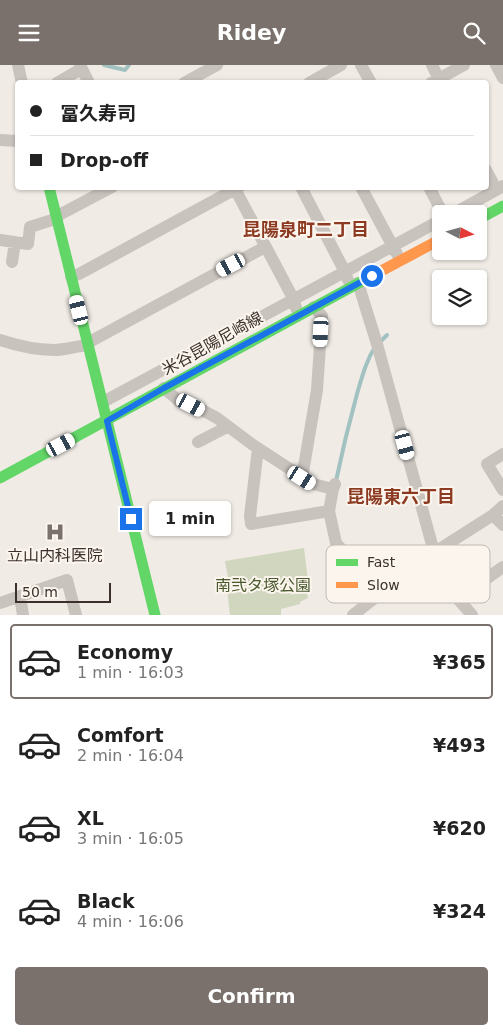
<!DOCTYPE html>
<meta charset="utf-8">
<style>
:root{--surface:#fff;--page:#f6f6f6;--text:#222;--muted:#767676;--line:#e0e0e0;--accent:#7a716c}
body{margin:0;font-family:"DejaVu Sans","Noto Sans JP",sans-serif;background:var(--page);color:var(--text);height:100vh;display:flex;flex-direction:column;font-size:19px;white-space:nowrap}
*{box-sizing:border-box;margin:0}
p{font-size:16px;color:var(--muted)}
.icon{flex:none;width:28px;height:28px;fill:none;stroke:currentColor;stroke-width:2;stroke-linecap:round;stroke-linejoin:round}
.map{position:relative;height:550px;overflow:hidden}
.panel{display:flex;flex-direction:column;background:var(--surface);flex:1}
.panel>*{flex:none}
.top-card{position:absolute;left:15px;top:15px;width:474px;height:110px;border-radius:5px;box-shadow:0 1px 4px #0004;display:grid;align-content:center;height:110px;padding:0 15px;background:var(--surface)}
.needle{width:32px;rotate:96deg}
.controls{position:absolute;left:432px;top:140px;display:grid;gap:10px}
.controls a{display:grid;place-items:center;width:55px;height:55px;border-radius:5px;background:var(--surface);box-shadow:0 1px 4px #0004;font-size:25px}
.scale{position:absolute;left:15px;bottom:12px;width:96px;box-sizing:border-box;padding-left:5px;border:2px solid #3b302b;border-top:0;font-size:14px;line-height:18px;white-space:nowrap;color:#3b302b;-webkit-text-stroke:4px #fbf5ee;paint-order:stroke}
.end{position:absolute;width:22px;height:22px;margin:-11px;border:6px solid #1a73e8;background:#fff;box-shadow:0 0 0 2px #fff}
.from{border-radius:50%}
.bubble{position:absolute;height:35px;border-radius:5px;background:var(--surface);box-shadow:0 1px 4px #0004;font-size:16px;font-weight:600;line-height:35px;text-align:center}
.car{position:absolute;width:15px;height:30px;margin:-15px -8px;border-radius:6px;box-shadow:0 0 4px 1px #0007;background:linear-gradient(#fff 24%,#345 0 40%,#fff 0 76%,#345 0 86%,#fff 0)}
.top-card b{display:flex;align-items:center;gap:18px;height:48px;font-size:19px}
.top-card b+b{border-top:1px solid var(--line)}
.top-card i{width:12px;height:12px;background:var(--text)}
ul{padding:9px 0 0;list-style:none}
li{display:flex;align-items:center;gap:15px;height:75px;margin:0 10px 8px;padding:0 5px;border:2px solid transparent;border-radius:5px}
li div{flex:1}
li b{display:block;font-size:19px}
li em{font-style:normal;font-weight:600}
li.selected{border-color:var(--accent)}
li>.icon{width:45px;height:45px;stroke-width:1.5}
.action{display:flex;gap:10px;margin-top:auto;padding:10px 15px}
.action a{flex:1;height:58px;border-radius:5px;background:var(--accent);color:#fff;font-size:20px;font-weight:600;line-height:58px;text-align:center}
header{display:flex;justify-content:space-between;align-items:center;height:65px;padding:0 15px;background:var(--accent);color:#fff;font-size:22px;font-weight:600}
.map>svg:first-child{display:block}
.green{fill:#d1d6bf}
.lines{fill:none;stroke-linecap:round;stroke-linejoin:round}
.stream{stroke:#a1c2c1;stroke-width:4}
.street{stroke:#c9c3be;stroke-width:12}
.fast{stroke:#63d668;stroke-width:11}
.slow{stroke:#ff974d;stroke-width:11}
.route{stroke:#1a73e8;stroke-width:6}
.labels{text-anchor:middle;stroke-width:4;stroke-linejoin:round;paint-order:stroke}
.street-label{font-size:16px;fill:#3b302b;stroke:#fbf5ee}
.poi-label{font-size:16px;fill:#3b302b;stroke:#fbf5ee}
.park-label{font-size:16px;fill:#4a5a2e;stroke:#fbf5ee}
.neighbourhood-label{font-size:18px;font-weight:bold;fill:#8c3b22;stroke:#fbf5ee}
.key{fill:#fbf5ee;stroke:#c1bab4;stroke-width:1}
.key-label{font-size:14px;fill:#3b302b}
</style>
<header><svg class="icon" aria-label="menu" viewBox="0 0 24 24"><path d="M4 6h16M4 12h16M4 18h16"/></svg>Ridey<svg class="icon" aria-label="search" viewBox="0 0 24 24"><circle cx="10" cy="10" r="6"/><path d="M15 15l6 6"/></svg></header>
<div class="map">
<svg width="503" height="550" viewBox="0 0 503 550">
<rect width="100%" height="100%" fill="#f0ebe5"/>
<!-- green -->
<path class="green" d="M 304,483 L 308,516 L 305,518 L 308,533 L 300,537 L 300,539 L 281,544 L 281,550 L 230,550 L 227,524 L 230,523 L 225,496 Z"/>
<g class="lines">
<!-- stream -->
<path class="stream" d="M 104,0 L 125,5 L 129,0
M 380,277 L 387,270
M 336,416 C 342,387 349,358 357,329 C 362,312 366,296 375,282"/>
<!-- street -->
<path class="street" d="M 18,0 L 22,18
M 80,0 L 89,18
M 361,0 L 371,18
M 432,0 L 441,18
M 496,0 L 503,13
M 57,18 L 81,4
M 184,18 L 217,0
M 309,18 L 341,0
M 431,18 L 464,0
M 0,75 L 18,76
M 486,105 L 496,124
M 234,122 L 294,235 L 296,243
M 301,122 L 345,207 L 348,215
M 361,122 L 397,189
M 429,122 L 443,149
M 453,149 L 503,121
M 0,175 L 28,179 L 30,162 L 52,155 L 57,151 L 112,122
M 12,197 L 15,177
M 71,212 L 79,209 L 239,122
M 358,218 L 377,279 L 434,487
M 0,275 C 18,281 36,285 54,285 C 64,285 73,282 82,281 L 265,182
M 164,323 L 179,336 L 191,339 L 217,353 L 253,380 L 313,419 L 333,424
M 103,337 L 441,155
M 198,377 L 227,362
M 258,383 L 250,451 L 251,459 L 329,446
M 503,389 L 487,399 L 503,425
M 302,413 L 317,325 L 322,251 L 314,242
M 335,419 L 333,424 L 329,446 L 336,478 L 343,486 L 374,533
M 493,450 L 503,460
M 427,492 L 458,534 L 472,550
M 20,531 L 23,550
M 458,534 L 503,502
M 0,538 L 67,515 L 76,550
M 353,550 L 427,492 L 493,450 L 503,441"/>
<!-- fast -->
<path class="fast" d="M 49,122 L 155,550
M 479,154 L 503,141
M 0,413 L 368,213"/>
<!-- slow -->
<path class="slow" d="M 368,213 L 441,174"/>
</g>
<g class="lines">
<!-- route -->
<path class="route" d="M 131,454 L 107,356 L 164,323 L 372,211"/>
</g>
<!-- icons -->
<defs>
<g id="hospital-bare" transform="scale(1.5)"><path d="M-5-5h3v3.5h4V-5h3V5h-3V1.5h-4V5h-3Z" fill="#7a716c" stroke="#fbf5ee" stroke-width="2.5" paint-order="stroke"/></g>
</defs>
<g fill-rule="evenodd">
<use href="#hospital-bare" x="55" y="467"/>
</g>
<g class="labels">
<!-- street labels -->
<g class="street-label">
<text transform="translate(212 278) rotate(-29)" y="6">米谷昆陽尼崎線</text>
</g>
<!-- poi labels -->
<g class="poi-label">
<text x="55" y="496">立山内科医院</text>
</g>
<!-- park labels -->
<g class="park-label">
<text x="263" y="526">南弐タ塚公園</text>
</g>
<!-- neighbourhood labels -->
<g class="neighbourhood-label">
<text x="306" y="171">昆陽泉町二丁目</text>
<text x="401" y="438">昆陽東六丁目</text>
</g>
</g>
<!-- legend -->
<rect x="326" y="480" width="164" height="58" rx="8" class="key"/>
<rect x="336" y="494" width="22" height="7" fill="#63d668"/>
<rect x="336" y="517" width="22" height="6" fill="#ff974d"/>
<g class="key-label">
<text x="367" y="502">Fast</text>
<text x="367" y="525">Slow</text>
</g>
</svg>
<div class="controls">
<a><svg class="needle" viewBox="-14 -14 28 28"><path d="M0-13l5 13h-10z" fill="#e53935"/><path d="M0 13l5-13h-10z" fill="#767676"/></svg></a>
<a><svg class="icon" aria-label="layers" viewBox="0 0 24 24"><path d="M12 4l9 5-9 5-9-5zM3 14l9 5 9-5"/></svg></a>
</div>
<div class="scale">50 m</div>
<i class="end from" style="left:372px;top:211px"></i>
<i class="end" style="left:131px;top:454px"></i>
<div class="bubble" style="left:149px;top:436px;width:82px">1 min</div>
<i class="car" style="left:231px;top:200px;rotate:242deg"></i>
<i class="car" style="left:79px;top:245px;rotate:346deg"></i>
<i class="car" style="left:321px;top:267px;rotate:183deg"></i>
<i class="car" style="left:191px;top:340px;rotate:118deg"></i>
<i class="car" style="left:61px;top:380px;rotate:62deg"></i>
<i class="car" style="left:405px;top:380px;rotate:165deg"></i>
<i class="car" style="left:302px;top:413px;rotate:122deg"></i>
<div class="top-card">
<b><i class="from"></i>冨久寿司</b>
<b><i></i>Drop-off</b>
</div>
</div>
<section class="panel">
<ul>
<li class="selected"><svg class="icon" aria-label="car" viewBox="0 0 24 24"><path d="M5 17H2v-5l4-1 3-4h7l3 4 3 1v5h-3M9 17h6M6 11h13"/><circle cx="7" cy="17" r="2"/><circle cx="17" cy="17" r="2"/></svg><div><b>Economy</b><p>1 min · 16:03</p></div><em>¥365</em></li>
<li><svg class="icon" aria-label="car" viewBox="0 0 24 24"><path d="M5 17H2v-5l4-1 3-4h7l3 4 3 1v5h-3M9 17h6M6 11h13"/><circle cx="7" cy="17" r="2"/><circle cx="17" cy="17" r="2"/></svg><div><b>Comfort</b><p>2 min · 16:04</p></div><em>¥493</em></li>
<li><svg class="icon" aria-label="car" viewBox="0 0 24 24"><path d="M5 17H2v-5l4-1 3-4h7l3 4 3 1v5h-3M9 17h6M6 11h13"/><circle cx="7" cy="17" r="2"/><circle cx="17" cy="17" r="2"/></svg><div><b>XL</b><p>3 min · 16:05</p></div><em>¥620</em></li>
<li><svg class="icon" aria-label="car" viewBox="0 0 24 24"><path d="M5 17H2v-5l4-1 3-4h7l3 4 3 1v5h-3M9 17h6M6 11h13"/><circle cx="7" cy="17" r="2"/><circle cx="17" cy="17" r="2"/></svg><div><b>Black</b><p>4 min · 16:06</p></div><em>¥324</em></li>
</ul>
<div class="action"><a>Confirm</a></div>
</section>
